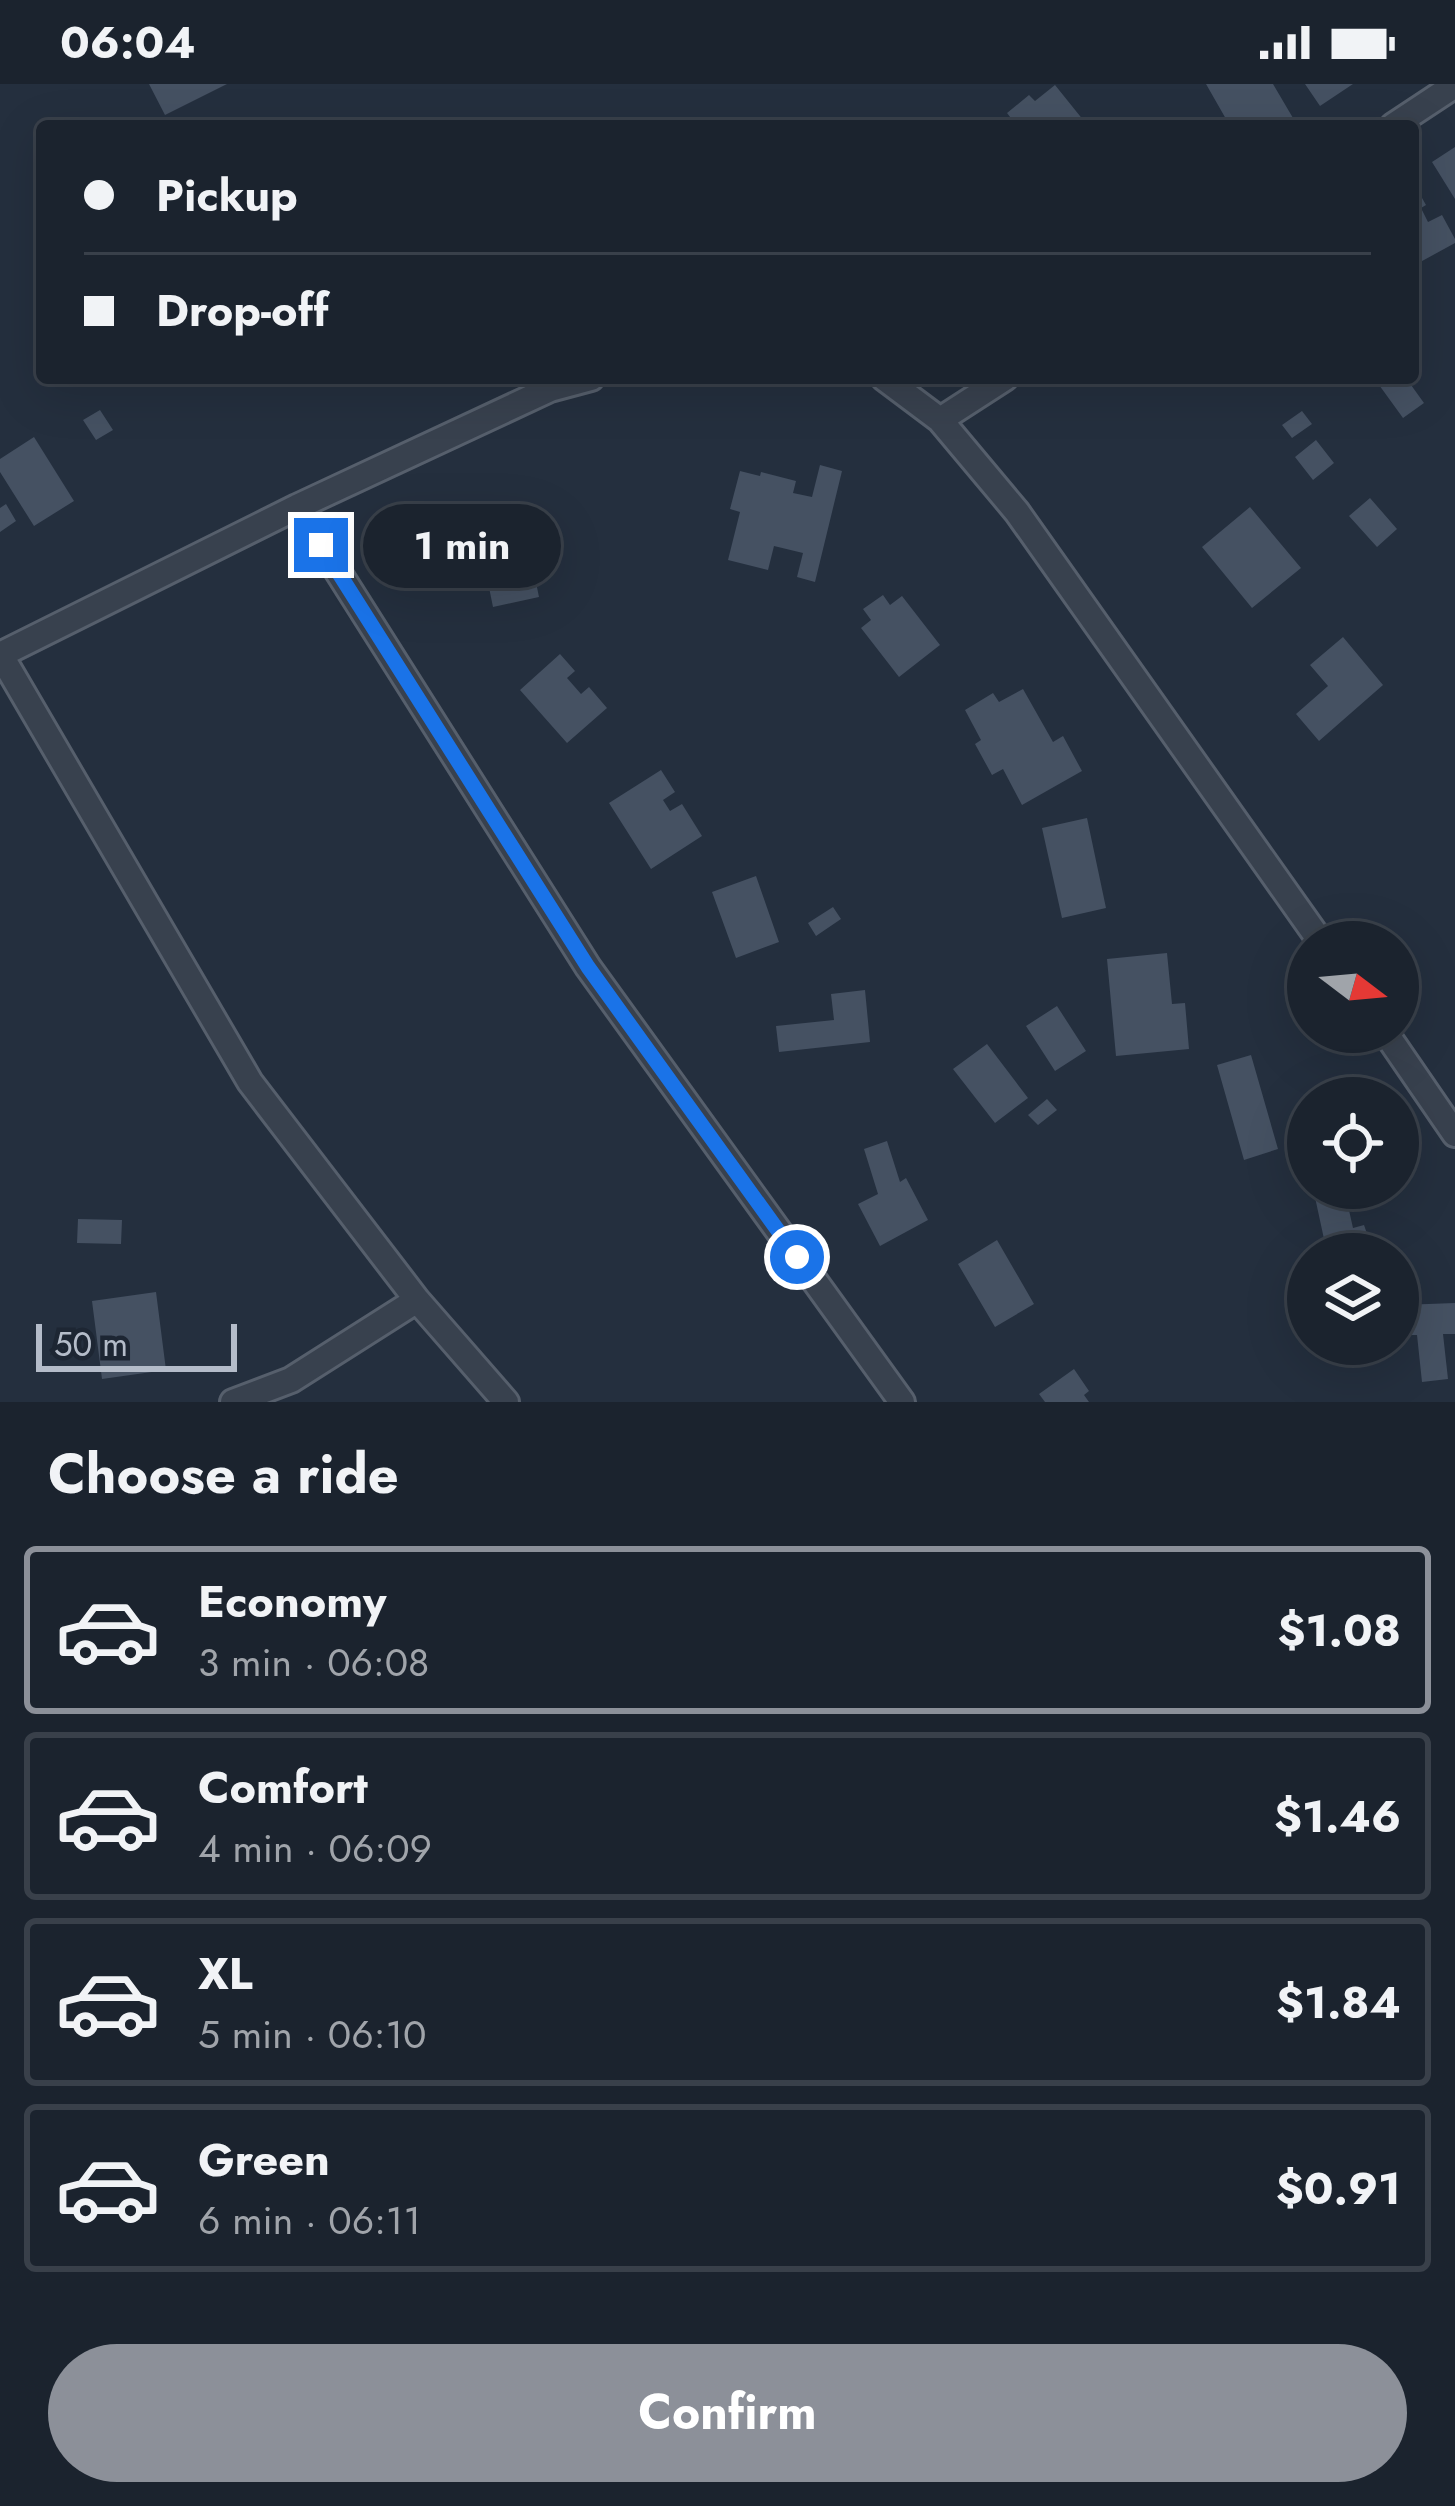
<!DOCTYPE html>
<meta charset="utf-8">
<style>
:root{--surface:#1b232e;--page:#282f3a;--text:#f1f3f6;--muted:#a0a4aa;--line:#39404a;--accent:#8c9099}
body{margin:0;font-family:Jost,sans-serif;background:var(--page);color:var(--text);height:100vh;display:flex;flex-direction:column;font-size:45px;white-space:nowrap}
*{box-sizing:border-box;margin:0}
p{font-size:39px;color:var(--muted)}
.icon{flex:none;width:66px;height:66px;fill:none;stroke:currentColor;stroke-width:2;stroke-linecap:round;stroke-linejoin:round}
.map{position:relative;height:1318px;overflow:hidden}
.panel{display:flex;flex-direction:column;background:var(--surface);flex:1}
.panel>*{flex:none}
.hud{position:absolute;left:36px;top:36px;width:1383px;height:264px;border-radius:12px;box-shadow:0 12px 48px #0002,0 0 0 3px var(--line);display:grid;align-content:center;height:264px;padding:0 48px;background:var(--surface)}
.needle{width:78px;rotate:106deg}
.controls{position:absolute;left:1287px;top:837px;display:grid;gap:24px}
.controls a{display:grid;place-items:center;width:132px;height:132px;border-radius:50%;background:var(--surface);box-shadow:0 12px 48px #0002,0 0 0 3px var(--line);font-size:60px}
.scale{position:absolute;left:36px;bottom:30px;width:201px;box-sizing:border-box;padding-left:12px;border:6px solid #b4bcc9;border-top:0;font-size:33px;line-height:42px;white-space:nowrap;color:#b4bcc9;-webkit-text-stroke:9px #1d2633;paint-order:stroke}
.end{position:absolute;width:54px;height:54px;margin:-27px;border:15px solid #1a73e8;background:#fff;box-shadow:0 0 0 6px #fff}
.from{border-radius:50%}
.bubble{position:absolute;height:84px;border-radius:42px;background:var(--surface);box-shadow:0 12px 48px #0002,0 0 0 3px var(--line);font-size:39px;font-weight:700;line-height:84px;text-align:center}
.hud b{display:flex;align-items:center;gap:42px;height:114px;font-size:45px}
.hud b+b{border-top:3px solid var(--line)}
.hud i{width:30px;height:30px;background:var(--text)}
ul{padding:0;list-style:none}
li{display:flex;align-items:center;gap:36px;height:168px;margin:0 24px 18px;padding:0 24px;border:6px solid var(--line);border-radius:12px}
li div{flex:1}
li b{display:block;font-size:45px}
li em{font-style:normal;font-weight:700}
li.selected{border-color:var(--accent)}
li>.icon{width:108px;height:108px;stroke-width:1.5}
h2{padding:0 48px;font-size:54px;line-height:144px}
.action{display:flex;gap:24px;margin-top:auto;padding:24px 48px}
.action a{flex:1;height:138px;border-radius:72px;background:var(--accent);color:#fff;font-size:48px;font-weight:700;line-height:138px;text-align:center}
.status{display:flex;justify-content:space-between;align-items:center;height:84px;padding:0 60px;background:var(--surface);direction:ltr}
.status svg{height:33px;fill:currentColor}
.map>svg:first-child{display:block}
.building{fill:#455162}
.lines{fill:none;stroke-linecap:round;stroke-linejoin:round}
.street-casing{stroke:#565f6c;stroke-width:30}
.street{stroke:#38414e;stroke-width:24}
.route{stroke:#1a73e8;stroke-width:15}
</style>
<div class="status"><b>06:04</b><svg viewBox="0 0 49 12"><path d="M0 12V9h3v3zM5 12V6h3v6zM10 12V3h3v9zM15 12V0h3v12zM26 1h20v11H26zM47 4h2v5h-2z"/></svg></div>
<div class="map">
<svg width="1455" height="1318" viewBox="0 0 1455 1318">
<rect width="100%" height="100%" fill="#242f3e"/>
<!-- building -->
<path class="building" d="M 149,0 L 227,0 L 165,31 Z
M 1206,0 L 1273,0 L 1293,34 L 1279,42 L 1230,42 Z
M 1305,0 L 1353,0 L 1320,22 Z
M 1055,1 L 1084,37 L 1078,42 L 1017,42 L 1007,29 L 1029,11 L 1035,17 Z
M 1455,63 L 1455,115 L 1432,78 Z
M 1413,98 L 1426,121 L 1421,124 L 1428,138 L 1442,131 L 1455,155 L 1455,159 L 1413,182 Z
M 1374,294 L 1406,294 L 1424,319 L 1403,334 Z
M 100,326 L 113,346 L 96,356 L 83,336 Z
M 1302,327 L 1312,340 L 1292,354 L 1282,341 Z
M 34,353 L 74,417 L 34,442 L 0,388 L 0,375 Z
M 1316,356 L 1334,379 L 1313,396 L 1295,373 Z
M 820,381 L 842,387 L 815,498 L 797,493 L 803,469 L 774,462 L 768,486 L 728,476 L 740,428 L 730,425 L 740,387 L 760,392 L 761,388 L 796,397 L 793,409 L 812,413 Z
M 1370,414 L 1397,445 L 1377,463 L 1349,432 Z
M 6,420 L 16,437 L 0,448 L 0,424 Z
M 520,420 L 539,513 L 493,523 L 474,430 Z
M 1250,423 L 1301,484 L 1252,524 L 1202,463 Z
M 883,511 L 890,521 L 902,512 L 940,561 L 899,593 L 861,544 L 871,536 L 863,525 Z
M 1343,553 L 1383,601 L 1319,657 L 1296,630 L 1328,602 L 1310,581 Z
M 560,570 L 575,587 L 567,594 L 581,610 L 589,603 L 607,624 L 567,659 L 520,606 Z
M 1023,605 L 1053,658 L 1063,652 L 1082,687 L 1022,721 L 1003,685 L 992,691 L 975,660 L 981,656 L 965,626 L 993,609 L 999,618 Z
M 661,686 L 675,708 L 663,716 L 670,727 L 682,720 L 702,752 L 651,785 L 609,719 Z
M 1087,734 L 1106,824 L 1062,834 L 1042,744 Z
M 756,792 L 779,858 L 736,874 L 712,808 Z
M 833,823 L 841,835 L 816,852 L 808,839 Z
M 1167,869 L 1172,920 L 1185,919 L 1189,965 L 1116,972 L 1107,875 Z
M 865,906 L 870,958 L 779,968 L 776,942 L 834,936 L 831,910 Z
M 1057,922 L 1086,967 L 1055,987 L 1026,942 Z
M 987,960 L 1028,1014 L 995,1039 L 953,985 Z
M 1251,971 L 1278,1065 L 1244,1076 L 1217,981 Z
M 1047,1015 L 1057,1026 L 1038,1041 L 1028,1031 Z
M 887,1057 L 900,1098 L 906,1094 L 928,1136 L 880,1162 L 858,1120 L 878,1110 L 864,1065 Z
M 1313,1104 L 1344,1104 L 1353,1144 L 1364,1141 L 1374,1170 L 1322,1170 L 1318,1157 L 1324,1155 Z
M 78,1135 L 122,1136 L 121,1160 L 77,1159 Z
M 997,1156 L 1034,1220 L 995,1243 L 958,1180 Z
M 156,1208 L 166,1286 L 102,1295 L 92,1217 Z
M 1455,1219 L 1455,1250 L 1443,1250 L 1448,1295 L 1422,1298 L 1417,1251 L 1402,1251 L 1401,1221 Z
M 1074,1285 L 1089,1307 L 1084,1311 L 1089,1318 L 1045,1318 L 1039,1310 Z"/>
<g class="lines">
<!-- street casing -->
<g class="street-casing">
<path id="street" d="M 1393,42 L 1455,1
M 884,294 L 940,336 L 1017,428 L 1321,858
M 940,336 L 1005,294
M 297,423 L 588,883 L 902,1318
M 0,570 L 250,998 L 417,1216 L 506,1318
M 0,571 L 297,423 L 550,305 L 591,294
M 1385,948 L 1455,1050
M 233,1318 L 291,1296 L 417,1216"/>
</g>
<!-- street -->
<use href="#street" class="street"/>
</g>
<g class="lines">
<!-- route -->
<path class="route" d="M 321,461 L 588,883 L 797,1173"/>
</g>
</svg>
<div class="controls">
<a><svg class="needle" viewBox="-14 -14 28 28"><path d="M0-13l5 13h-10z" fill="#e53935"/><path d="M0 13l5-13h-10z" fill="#a0a4aa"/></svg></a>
<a><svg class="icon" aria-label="locate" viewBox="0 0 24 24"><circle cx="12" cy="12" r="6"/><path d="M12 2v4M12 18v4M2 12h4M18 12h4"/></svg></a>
<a><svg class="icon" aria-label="layers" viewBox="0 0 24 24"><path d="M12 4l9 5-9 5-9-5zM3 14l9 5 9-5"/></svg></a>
</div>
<div class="scale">50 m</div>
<i class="end from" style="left:797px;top:1173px"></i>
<i class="end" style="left:321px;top:461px"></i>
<div class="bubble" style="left:363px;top:420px;width:198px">1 min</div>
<div class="hud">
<b><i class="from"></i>Pickup</b>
<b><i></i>Drop-off</b>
</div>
</div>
<section class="panel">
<h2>Choose a ride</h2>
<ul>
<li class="selected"><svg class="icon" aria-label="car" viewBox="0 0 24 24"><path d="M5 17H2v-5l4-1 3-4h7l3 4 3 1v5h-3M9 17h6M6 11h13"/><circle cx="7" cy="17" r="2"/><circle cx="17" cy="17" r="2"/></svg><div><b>Economy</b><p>3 min · 06:08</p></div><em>$1.08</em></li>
<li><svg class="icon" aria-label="car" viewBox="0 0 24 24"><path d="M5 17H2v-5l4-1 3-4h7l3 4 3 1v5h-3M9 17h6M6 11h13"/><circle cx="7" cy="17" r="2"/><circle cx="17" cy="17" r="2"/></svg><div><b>Comfort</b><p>4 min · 06:09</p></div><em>$1.46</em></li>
<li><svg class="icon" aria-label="car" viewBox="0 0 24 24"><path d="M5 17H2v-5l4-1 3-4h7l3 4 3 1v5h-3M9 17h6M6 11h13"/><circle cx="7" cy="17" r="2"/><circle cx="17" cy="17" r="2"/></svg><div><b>XL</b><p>5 min · 06:10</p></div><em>$1.84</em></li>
<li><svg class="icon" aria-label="car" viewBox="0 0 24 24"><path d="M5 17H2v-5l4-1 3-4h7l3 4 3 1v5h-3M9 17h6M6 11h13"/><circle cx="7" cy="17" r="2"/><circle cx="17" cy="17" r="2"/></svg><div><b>Green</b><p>6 min · 06:11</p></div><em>$0.91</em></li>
</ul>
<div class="action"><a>Confirm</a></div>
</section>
